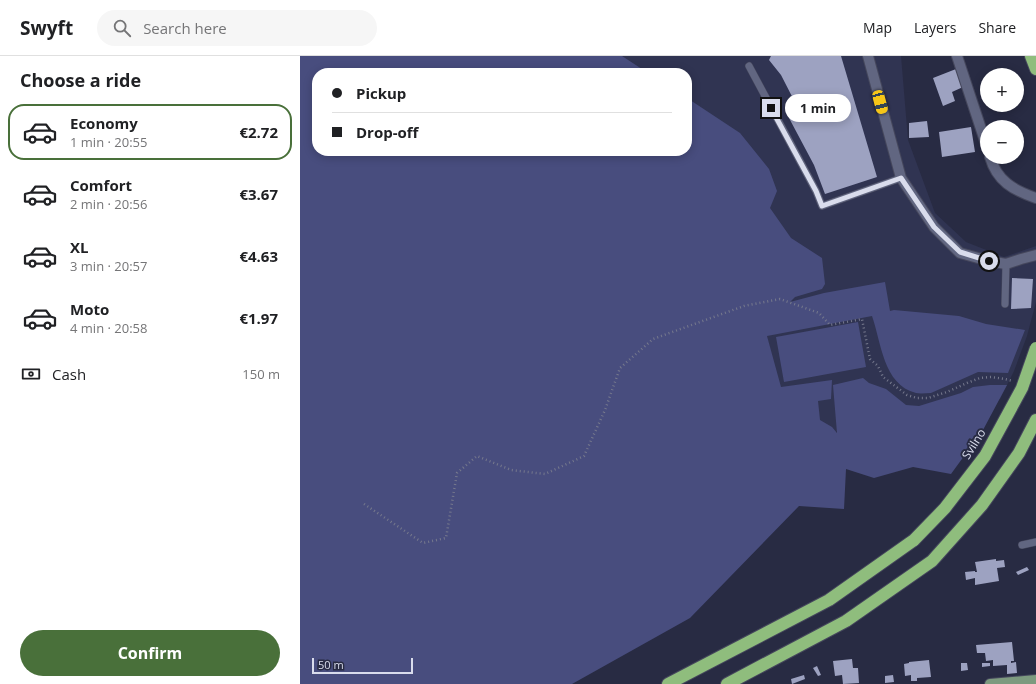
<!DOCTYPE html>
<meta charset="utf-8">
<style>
:root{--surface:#fff;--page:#f6f6f6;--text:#202124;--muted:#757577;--line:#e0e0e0;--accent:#49703a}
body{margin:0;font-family:"Open Sans",sans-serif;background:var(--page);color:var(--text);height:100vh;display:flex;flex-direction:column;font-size:15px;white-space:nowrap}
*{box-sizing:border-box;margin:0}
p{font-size:13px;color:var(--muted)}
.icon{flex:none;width:22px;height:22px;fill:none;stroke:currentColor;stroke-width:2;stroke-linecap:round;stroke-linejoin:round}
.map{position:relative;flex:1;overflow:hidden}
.side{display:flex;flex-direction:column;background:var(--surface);width:300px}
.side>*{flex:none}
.top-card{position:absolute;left:12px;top:12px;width:380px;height:88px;border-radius:16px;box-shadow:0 2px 10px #0003;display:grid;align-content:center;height:88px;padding:0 20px;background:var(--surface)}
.controls{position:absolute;left:680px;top:12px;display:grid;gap:8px}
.controls a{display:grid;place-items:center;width:44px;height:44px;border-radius:50%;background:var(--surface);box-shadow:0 2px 10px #0003;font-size:20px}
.scale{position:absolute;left:12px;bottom:10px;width:101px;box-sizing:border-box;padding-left:4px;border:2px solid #d9dcec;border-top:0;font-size:11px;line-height:14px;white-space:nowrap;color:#d9dcec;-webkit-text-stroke:3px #282b43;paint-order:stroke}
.end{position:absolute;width:18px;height:18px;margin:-9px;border:5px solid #d9dcec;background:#111;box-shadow:0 0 0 2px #111}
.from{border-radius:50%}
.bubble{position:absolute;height:28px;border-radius:14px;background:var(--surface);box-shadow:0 2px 10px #0003;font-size:13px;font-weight:700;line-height:28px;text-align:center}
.car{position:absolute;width:12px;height:24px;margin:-12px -6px;border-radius:5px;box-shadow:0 0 3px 1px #0007;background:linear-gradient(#f5c518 24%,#345 0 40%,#f5c518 0 76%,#345 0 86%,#f5c518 0)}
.top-card b{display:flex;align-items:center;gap:14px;height:38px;font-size:15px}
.top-card b+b{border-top:1px solid var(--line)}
.top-card i{width:10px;height:10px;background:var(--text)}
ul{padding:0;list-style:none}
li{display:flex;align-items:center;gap:12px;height:56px;margin:0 8px 6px;padding:0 12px;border:2px solid transparent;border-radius:16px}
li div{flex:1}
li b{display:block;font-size:15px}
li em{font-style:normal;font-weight:700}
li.current{border-color:var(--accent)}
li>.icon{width:36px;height:36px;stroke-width:1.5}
h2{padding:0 20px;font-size:18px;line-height:48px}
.pay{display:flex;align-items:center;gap:10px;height:44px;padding:0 20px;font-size:15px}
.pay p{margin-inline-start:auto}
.action{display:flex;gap:8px;margin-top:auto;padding:8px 20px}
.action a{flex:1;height:46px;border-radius:24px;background:var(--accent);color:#fff;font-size:16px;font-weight:700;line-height:46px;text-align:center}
header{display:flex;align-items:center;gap:24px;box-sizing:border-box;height:56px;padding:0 20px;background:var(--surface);border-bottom:1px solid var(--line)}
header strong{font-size:19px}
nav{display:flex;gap:22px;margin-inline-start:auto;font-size:14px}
.search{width:280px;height:36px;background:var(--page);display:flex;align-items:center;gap:10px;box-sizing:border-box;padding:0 14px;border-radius:22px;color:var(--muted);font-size:15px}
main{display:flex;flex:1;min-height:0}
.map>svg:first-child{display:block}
.built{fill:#303452}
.green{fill:#484d7e}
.building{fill:#9da2c1}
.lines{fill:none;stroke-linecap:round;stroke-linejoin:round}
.lane-casing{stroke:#45475c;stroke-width:8}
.street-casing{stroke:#45475c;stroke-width:12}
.primary-casing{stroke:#45475c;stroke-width:12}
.highway-casing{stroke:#45475c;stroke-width:14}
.path{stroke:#76798d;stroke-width:2.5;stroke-dasharray:1 3;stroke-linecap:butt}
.lane{stroke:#616681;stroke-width:7}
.street{stroke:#616681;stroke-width:10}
.primary{stroke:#7d9a7f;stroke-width:10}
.highway{stroke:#8fbd7d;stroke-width:12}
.highway-bridge-casing{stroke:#45475c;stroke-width:14;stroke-linecap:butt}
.highway-bridge{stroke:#8fbd7d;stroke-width:12}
.route{stroke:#d9dcec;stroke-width:5}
.labels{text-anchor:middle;stroke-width:4;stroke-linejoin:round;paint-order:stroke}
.street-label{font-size:12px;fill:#d9dcec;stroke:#282b43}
</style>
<header>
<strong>Swyft</strong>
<div class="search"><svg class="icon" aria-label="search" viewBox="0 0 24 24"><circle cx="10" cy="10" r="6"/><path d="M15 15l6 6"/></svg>Search here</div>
<nav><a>Map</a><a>Layers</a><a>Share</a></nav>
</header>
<main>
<section class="side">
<h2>Choose a ride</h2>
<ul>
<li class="current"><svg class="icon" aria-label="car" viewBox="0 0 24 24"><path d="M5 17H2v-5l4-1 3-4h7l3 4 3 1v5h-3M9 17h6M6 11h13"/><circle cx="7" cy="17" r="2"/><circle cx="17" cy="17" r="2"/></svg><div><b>Economy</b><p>1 min · 20:55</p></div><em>€2.72</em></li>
<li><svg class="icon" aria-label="car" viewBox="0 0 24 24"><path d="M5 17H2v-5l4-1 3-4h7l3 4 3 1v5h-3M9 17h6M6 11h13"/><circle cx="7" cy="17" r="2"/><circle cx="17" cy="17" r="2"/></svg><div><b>Comfort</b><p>2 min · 20:56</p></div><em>€3.67</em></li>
<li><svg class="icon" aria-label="car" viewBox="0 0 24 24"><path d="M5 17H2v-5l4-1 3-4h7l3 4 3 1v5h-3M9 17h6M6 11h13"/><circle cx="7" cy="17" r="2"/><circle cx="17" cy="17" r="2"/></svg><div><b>XL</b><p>3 min · 20:57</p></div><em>€4.63</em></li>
<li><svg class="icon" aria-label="car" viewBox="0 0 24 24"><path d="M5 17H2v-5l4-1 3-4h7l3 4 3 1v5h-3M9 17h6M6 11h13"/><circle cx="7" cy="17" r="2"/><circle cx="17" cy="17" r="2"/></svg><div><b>Moto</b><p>4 min · 20:58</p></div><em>€1.97</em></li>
</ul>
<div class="pay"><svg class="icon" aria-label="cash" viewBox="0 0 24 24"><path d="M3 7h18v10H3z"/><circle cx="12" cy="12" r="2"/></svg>Cash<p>150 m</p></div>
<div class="action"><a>Confirm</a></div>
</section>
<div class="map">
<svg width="736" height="628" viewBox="0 0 736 628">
<rect width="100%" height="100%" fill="#282b43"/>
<!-- built -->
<path class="built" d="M 288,0 L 601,0 L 608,84 L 635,157 L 666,186 L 704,201 L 736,190 L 736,246 L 727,280 L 714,315 L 700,343 L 520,379 L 477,340 L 473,305 L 422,101 L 387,75 L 387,17 L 310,17 Z"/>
<!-- green -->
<path class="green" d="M 0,0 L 322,0 L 348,17 L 17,17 L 17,95 L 387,95 L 387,42 L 440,77 L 469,113 L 477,135 L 470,152 L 491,182 L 522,202 L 525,228 L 522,233 L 495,241 L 490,246 L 524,237 L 585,226 L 590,255 L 594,254 L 659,260 L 686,268 L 725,274 L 708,317 L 678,316 L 631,337 C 626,337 621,338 616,337 C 583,329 581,285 572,260 L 467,280 L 481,331 L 532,324 L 531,343 L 518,345 L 520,364 L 532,371 L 537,377 L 533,329 L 563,322 L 569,327 L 586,333 L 606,349 L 619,350 L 661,337 L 673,331 L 690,329 L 707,329 L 683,374 L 651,418 L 613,411 L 574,422 L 546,413 L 544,453 L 499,450 L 390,562 L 272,628 L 0,628 Z
M 558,266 L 566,311 L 484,326 L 476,281 Z"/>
<!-- building -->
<path class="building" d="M 471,0 L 541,0 L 577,121 L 525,138 L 514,109 L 489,62 L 501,58 L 481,19 L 469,4 Z
M 656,13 L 663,31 L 652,36 L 655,45 L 643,50 L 633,22 Z
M 627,65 L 629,81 L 609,82 L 609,67 Z
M 671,71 L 675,96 L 642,101 L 639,76 Z
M 712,222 L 733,223 L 731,252 L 711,253 Z
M 696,503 L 696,505 L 704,504 L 705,511 L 697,512 L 699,525 L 675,529 L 675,522 L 666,524 L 665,516 L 675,515 L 675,516 L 677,516 L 675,506 Z
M 727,511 L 729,514 L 718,519 L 716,516 Z
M 712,586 L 714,605 L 711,605 L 711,607 L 716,606 L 717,617 L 707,618 L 707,609 L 693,610 L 693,604 L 686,605 L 685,597 L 677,597 L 676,589 Z
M 552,603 L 553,612 L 558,612 L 559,627 L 543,628 L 542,619 L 535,620 L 533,605 Z
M 629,604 L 631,621 L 617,622 L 617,625 L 611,625 L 611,619 L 605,620 L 604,608 L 609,607 L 609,606 Z
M 661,607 L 667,607 L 668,614 L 661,615 Z
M 682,607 L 690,607 L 690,610 L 682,611 Z
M 517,610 L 521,619 L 518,620 L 513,612 Z
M 504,619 L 505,623 L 492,628 L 491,623 Z
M 593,619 L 594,626 L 585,627 L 585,620 Z"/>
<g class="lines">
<!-- lane casing -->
<g class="lane-casing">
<path id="lane" d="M 449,10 L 516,135 L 522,150 L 601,122
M 705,248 L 706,208
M 722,489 L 736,486"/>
</g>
<!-- street casing -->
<g class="street-casing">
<path id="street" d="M 568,0 L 601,122 L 634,171 L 660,197 L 689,205 L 706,208 L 721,203 L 736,199
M 657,0 L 687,91
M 690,101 C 697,125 713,134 736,142"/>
</g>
<!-- primary casing -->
<g class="primary-casing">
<path id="primary" d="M 690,628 L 736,624"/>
</g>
<!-- highway casing -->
<g class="highway-casing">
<path id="highway" d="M 731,0 L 736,13
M 368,628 L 529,544 L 614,484
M 427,628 L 546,565 L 632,505 L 682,449 L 719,397 L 736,364"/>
</g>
<!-- path -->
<path class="path" d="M 64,448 L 123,487 L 146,482 L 157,417 L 177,400 L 211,414 L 245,418 L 284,400 L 305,354 L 320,312 L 353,283 L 444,250 L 480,243 L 519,257 L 530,269 L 562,263 L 570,303 L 578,310 L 583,321 L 607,339 L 617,342 L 628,342 L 647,336 L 667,327 L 680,322 L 691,321 L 705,323 L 713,325"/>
<!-- lane -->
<use href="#lane" class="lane"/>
<!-- street -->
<use href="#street" class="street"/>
<!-- primary -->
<use href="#primary" class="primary"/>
<!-- highway -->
<use href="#highway" class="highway"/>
<!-- highway-bridge casing -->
<g class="highway-bridge-casing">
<path id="highway-bridge" d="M 614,484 L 645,452 L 685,400 L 722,332 L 736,292"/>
</g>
<!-- highway-bridge -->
<use href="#highway-bridge" class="highway-bridge"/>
</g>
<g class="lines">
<!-- route -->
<path class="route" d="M 471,52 L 516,135 L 522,150 L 601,122 L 634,171 L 660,196 L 689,205"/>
</g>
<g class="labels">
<!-- street labels -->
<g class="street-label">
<text transform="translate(674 388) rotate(-58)" y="4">Svilno</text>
</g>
</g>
</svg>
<div class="controls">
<a>+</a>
<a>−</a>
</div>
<div class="scale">50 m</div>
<i class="end from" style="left:689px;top:205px"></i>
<i class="end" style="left:471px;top:52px"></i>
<div class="bubble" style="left:485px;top:38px;width:66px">1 min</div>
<i class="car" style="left:580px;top:46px;rotate:165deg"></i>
<div class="top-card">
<b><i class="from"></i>Pickup</b>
<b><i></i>Drop-off</b>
</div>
</div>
</main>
